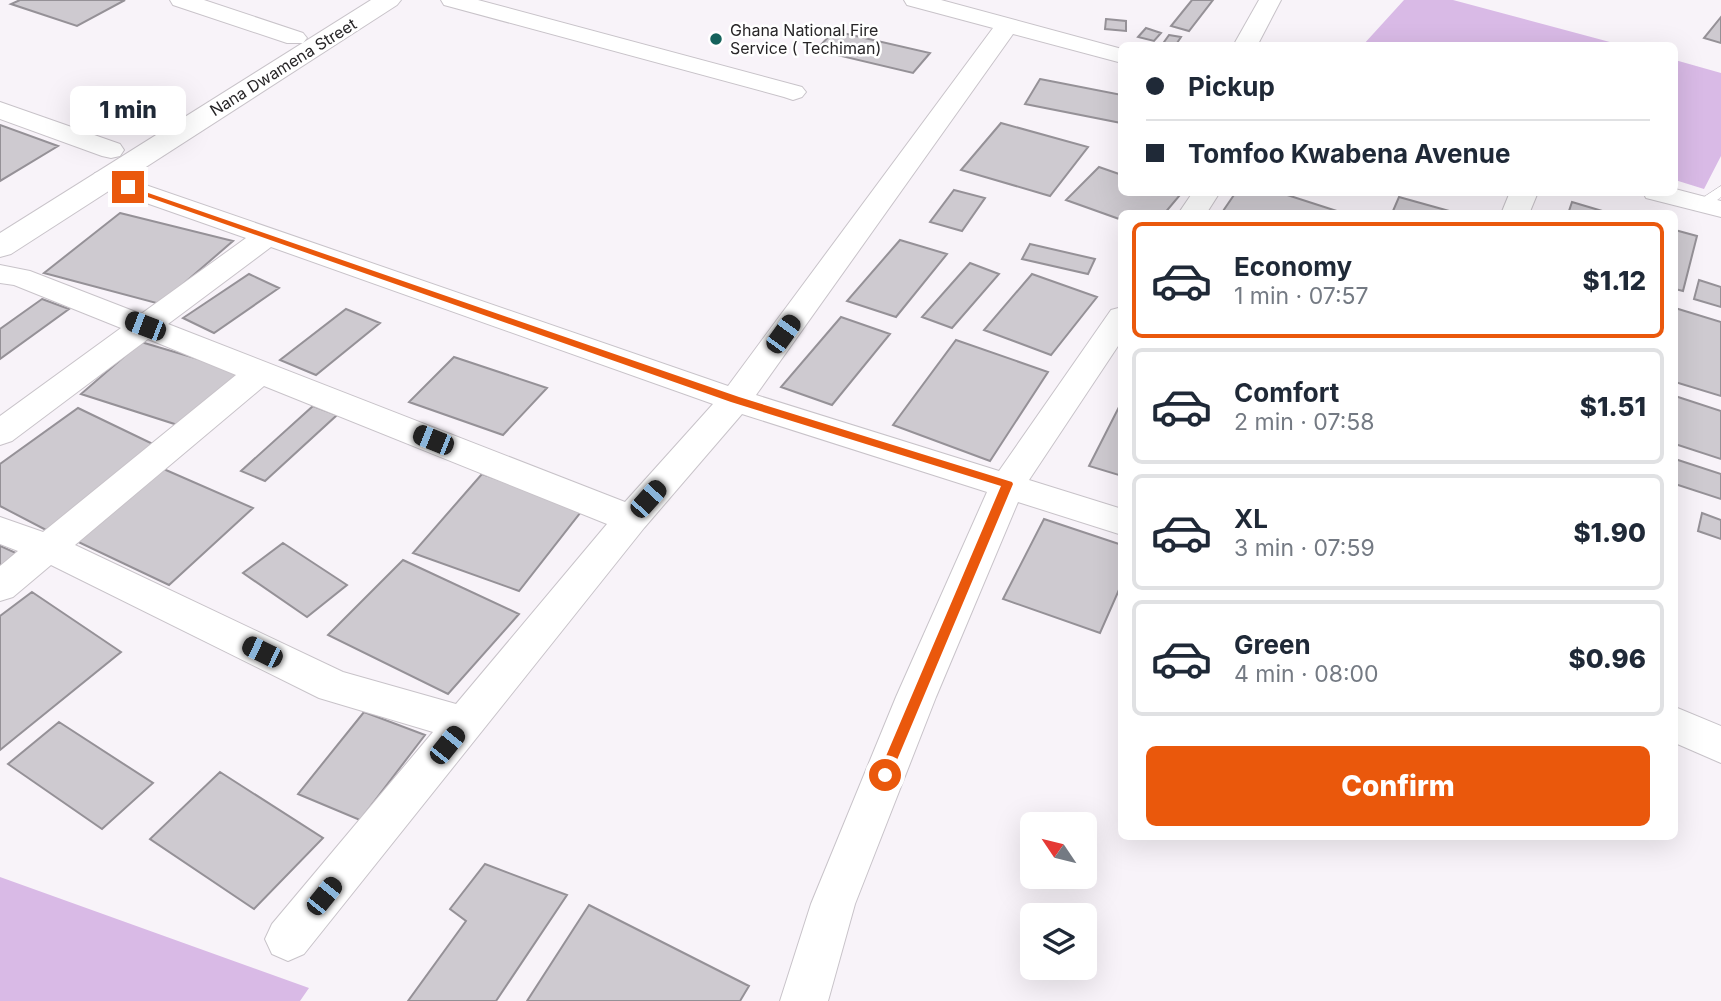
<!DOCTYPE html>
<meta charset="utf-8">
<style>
:root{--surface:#fff;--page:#f2f2f3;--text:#1f2937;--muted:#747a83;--line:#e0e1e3;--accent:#ea580c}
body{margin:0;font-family:Inter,sans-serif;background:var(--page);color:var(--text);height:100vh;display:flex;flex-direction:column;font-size:26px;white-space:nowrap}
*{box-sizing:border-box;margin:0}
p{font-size:23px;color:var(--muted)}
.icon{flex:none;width:38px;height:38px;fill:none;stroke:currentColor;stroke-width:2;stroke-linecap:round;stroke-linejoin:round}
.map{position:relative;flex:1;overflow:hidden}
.drawer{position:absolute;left:1118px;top:210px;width:560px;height:630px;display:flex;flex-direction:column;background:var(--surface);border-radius:10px;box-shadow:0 7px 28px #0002}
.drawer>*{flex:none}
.hud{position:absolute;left:1118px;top:42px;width:560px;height:154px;border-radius:10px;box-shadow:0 7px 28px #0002;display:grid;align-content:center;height:154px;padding:0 28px;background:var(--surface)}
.needle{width:46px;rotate:305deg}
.buttons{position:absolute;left:1020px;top:812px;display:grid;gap:14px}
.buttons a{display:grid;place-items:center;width:77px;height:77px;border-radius:10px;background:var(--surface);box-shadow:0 7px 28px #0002;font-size:35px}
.end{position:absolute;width:32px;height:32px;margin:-16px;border:9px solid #ea580c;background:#fff;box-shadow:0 0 0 4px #fff}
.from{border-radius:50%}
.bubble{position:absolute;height:49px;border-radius:10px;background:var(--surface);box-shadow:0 7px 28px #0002;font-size:23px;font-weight:800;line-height:49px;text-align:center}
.car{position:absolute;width:21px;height:42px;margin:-21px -10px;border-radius:9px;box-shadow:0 0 5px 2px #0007;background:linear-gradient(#222 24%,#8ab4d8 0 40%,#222 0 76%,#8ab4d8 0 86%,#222 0)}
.hud b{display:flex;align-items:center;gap:24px;height:66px;font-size:26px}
.hud b+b{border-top:2px solid var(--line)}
.hud i{width:18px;height:18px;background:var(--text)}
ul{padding:12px 0 0;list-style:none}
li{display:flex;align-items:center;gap:21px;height:116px;margin:0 14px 10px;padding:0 14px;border:4px solid var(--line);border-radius:10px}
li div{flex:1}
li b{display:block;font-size:26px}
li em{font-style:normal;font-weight:800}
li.active{border-color:var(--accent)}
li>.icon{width:63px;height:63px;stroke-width:1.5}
.action{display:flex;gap:14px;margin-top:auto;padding:14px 28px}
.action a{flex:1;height:80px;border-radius:10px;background:var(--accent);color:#fff;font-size:28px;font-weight:800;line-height:80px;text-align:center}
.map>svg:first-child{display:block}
.green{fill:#d9bae6}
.building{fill:#cecad0;stroke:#959197;stroke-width:2}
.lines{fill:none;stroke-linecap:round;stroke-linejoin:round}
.service-casing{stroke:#c8c3c9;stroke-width:1}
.minor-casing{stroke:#c8c3c9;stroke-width:2}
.primary-casing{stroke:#c8c3c9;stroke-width:2}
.service{fill:#fff;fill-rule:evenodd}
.minor{fill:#fff;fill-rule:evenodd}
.primary{fill:#fff;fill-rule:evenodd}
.route{fill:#ea580c}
.poi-dot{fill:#15625c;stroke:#fff;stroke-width:2.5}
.labels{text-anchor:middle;stroke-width:5;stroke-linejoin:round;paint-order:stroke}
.far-poi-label{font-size:16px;fill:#272527;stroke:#fff;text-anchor:start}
.far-street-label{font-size:16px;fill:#272527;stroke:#fff}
</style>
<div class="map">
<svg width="1721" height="1001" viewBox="0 0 1721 1001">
<rect width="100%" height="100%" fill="#f8f3f9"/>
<!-- green -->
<path class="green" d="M 1404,0 L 1453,0 L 1621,45 L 1363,45 Z
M 1675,60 L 1721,73 L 1721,156 L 1704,189 L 1675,180 Z
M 0,877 L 309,988 L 300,1001 L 0,1001 Z"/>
<!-- building -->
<path class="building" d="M 20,0 L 125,0 L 77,26 L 11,4 Z
M 1192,0 L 1213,0 L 1189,31 L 1171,26 Z
M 1721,17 L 1721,43 L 1704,38 Z
M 1106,19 L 1126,21 L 1126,31 L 1105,29 Z
M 1146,28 L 1161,33 L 1154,41 L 1138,37 Z
M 834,31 L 930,53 L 913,73 L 816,50 Z
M 1169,35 L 1181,37 L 1175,46 L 1162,45 Z
M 1040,79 L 1122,95 L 1121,123 L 1025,104 Z
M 1001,123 L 1088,147 L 1050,196 L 961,170 Z
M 0,125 L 58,146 L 0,181 Z
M 1099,167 L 1122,175 L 1122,192 L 1172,192 L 1180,195 L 1164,214 L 1122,214 L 1122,220 L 1066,200 Z
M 954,190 L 985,198 L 962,231 L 930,222 Z
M 1236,192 L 1278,192 L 1343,213 L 1221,214 Z
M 1399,197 L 1460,214 L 1402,214 L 1393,211 Z
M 1572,202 L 1609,213 L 1568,214 Z
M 120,213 L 233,241 L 160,304 L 44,273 Z
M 1675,230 L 1697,236 L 1683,291 L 1675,289 Z
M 900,240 L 947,254 L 896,317 L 847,301 Z
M 1030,244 L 1095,259 L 1088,274 L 1022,259 Z
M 970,263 L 999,274 L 952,328 L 922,317 Z
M 249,274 L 279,288 L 214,333 L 183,318 Z
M 1032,274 L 1097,297 L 1051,355 L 984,330 Z
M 1699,280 L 1721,287 L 1721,307 L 1694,299 Z
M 42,299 L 69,309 L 0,359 L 0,329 Z
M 1675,308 L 1721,322 L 1721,396 L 1675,382 Z
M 346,309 L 380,323 L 316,375 L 280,360 Z
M 841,317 L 890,334 L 832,405 L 781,387 Z
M 956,340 L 1048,372 L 990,461 L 893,425 Z
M 141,342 L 242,372 L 184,427 L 81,394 Z
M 454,357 L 547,388 L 503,435 L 409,402 Z
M 1675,396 L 1721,411 L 1721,459 L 1675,444 Z
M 1120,405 L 1122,405 L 1122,476 L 1089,466 Z
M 313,406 L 337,415 L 265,481 L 241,471 Z
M 78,408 L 157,446 L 48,531 L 0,506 L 0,464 Z
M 1675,459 L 1721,474 L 1721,499 L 1675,484 Z
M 159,467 L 253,508 L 169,585 L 72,539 Z
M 482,474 L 584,508 L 519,591 L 413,553 Z
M 1702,513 L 1721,520 L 1721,539 L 1698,531 Z
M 1044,519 L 1122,545 L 1122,583 L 1100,633 L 1003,599 Z
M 283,543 L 347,585 L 307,617 L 243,573 Z
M 0,546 L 16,553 L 0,567 Z
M 403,560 L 519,614 L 448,694 L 328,635 Z
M 32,592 L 121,652 L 0,750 L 0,616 Z
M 364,712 L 425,735 L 360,820 L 298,794 Z
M 59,722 L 153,783 L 102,829 L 8,764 Z
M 220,772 L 323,838 L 254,909 L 150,839 Z
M 485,864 L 567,895 L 496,1001 L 408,1001 L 466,921 L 450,909 Z
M 589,905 L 749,986 L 740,1001 L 527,1001 Z"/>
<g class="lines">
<!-- service casing -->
<g class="service-casing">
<path id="service" d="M 1721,186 L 1721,197 L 1708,207 L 1698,207 L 1698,201 Z"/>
</g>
<!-- minor casing -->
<g class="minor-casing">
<path id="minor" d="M 170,0 L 204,0 L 303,33 L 307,38 L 303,43 L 287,43 L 173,5 Z
M 441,0 L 478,0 L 802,87 L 806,92 L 802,97 L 793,100 L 784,97 L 444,5 Z
M 904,0 L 941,0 L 1122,49 L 1122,63 L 1013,34 L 756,395 L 999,471 L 1111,310 L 1122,307 L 1122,340 L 1029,480 L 1122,509 L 1122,535 L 1018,502 L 936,697 L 855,904 L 828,1001 L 780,1001 L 811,904 L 896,697 L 987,492 L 742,414 L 644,528 L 304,954 L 288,961 L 272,954 L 265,939 L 272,924 L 433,732 L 319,698 L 51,565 L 13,597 L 0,601 L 0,566 L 18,551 L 0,544 L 0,517 L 43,532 L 236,375 L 148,339 L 12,441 L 0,445 L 0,416 L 121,328 L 14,285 L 0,283 L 0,265 L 30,271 L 141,314 L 246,238 L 95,185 L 91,179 L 95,173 L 105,171 L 728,386 L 993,28 L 907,5 ZM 271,247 L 713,404 L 625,502 L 168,324 ZM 264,386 L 607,524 L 456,704 L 343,672 L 75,545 Z
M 1259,0 L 1281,0 L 1257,46 L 1233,46 Z
M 0,102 L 120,144 L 124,150 L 120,156 L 111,158 L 102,156 L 0,119 Z
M 1675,189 L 1721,201 L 1721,217 L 1646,198 L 1643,192 L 1675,192 Z
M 1193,192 L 1220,192 L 1206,214 L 1178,214 Z
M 1510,192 L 1538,192 L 1529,214 L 1501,214 Z
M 1675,707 L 1721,726 L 1721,763 L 1675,743 Z"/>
</g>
<!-- primary casing -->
<g class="primary-casing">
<path id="primary" d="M 371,0 L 401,0 L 397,5 L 11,254 L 0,257 L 0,233 Z"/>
</g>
<!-- service -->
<use href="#service" class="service"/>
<!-- minor -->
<use href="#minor" class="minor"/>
<!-- primary -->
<use href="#primary" class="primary"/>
</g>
<!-- route -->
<path class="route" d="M 125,185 L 739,397 L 1012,482 L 1013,484 L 889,779 L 880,779 L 878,775 L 1001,486 L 731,402 L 125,189 Z"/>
<!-- markers -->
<circle class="poi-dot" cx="716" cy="39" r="7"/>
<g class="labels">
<!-- far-poi labels -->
<g class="far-poi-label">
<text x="730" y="36">Ghana National Fire<tspan x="730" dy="18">Service ( Techiman)</tspan></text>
</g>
<!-- far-street labels -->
<g class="far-street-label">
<text transform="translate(283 67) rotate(-32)" y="6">Nana Dwamena Street</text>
</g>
</g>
</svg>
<div class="buttons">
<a><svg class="needle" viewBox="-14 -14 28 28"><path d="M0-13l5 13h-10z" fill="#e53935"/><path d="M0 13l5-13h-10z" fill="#747a83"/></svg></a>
<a><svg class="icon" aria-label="layers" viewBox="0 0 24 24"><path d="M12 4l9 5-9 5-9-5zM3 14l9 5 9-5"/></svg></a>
</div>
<i class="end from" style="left:885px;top:775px"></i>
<i class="end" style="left:128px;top:187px"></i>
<div class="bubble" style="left:70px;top:86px;width:116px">1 min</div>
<i class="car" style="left:145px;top:326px;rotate:291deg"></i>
<i class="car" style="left:783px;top:334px;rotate:36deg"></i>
<i class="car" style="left:433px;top:440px;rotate:292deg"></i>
<i class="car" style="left:648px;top:499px;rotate:42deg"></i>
<i class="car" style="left:262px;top:652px;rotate:296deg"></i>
<i class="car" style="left:447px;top:745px;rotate:39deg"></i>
<i class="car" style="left:324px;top:896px;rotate:39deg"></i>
<div class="hud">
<b><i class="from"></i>Pickup</b>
<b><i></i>Tomfoo Kwabena Avenue</b>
</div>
<section class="drawer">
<ul>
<li class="active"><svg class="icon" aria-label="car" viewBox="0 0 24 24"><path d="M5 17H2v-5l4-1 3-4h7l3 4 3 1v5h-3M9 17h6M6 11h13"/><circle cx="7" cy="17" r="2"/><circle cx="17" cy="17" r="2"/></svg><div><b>Economy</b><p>1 min · 07:57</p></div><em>$1.12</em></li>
<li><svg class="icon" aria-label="car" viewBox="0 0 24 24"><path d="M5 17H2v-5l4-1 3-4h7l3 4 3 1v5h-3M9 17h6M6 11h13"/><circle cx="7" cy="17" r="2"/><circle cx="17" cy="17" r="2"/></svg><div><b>Comfort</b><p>2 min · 07:58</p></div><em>$1.51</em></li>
<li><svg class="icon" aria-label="car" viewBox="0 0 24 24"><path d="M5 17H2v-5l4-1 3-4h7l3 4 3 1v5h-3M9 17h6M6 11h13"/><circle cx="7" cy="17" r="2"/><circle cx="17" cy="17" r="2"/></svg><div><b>XL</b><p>3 min · 07:59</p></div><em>$1.90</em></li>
<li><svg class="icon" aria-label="car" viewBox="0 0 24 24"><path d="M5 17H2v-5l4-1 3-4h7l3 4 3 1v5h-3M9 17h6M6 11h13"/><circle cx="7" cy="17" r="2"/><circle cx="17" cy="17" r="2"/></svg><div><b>Green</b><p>4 min · 08:00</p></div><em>$0.96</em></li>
</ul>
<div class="action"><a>Confirm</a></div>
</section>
</div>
